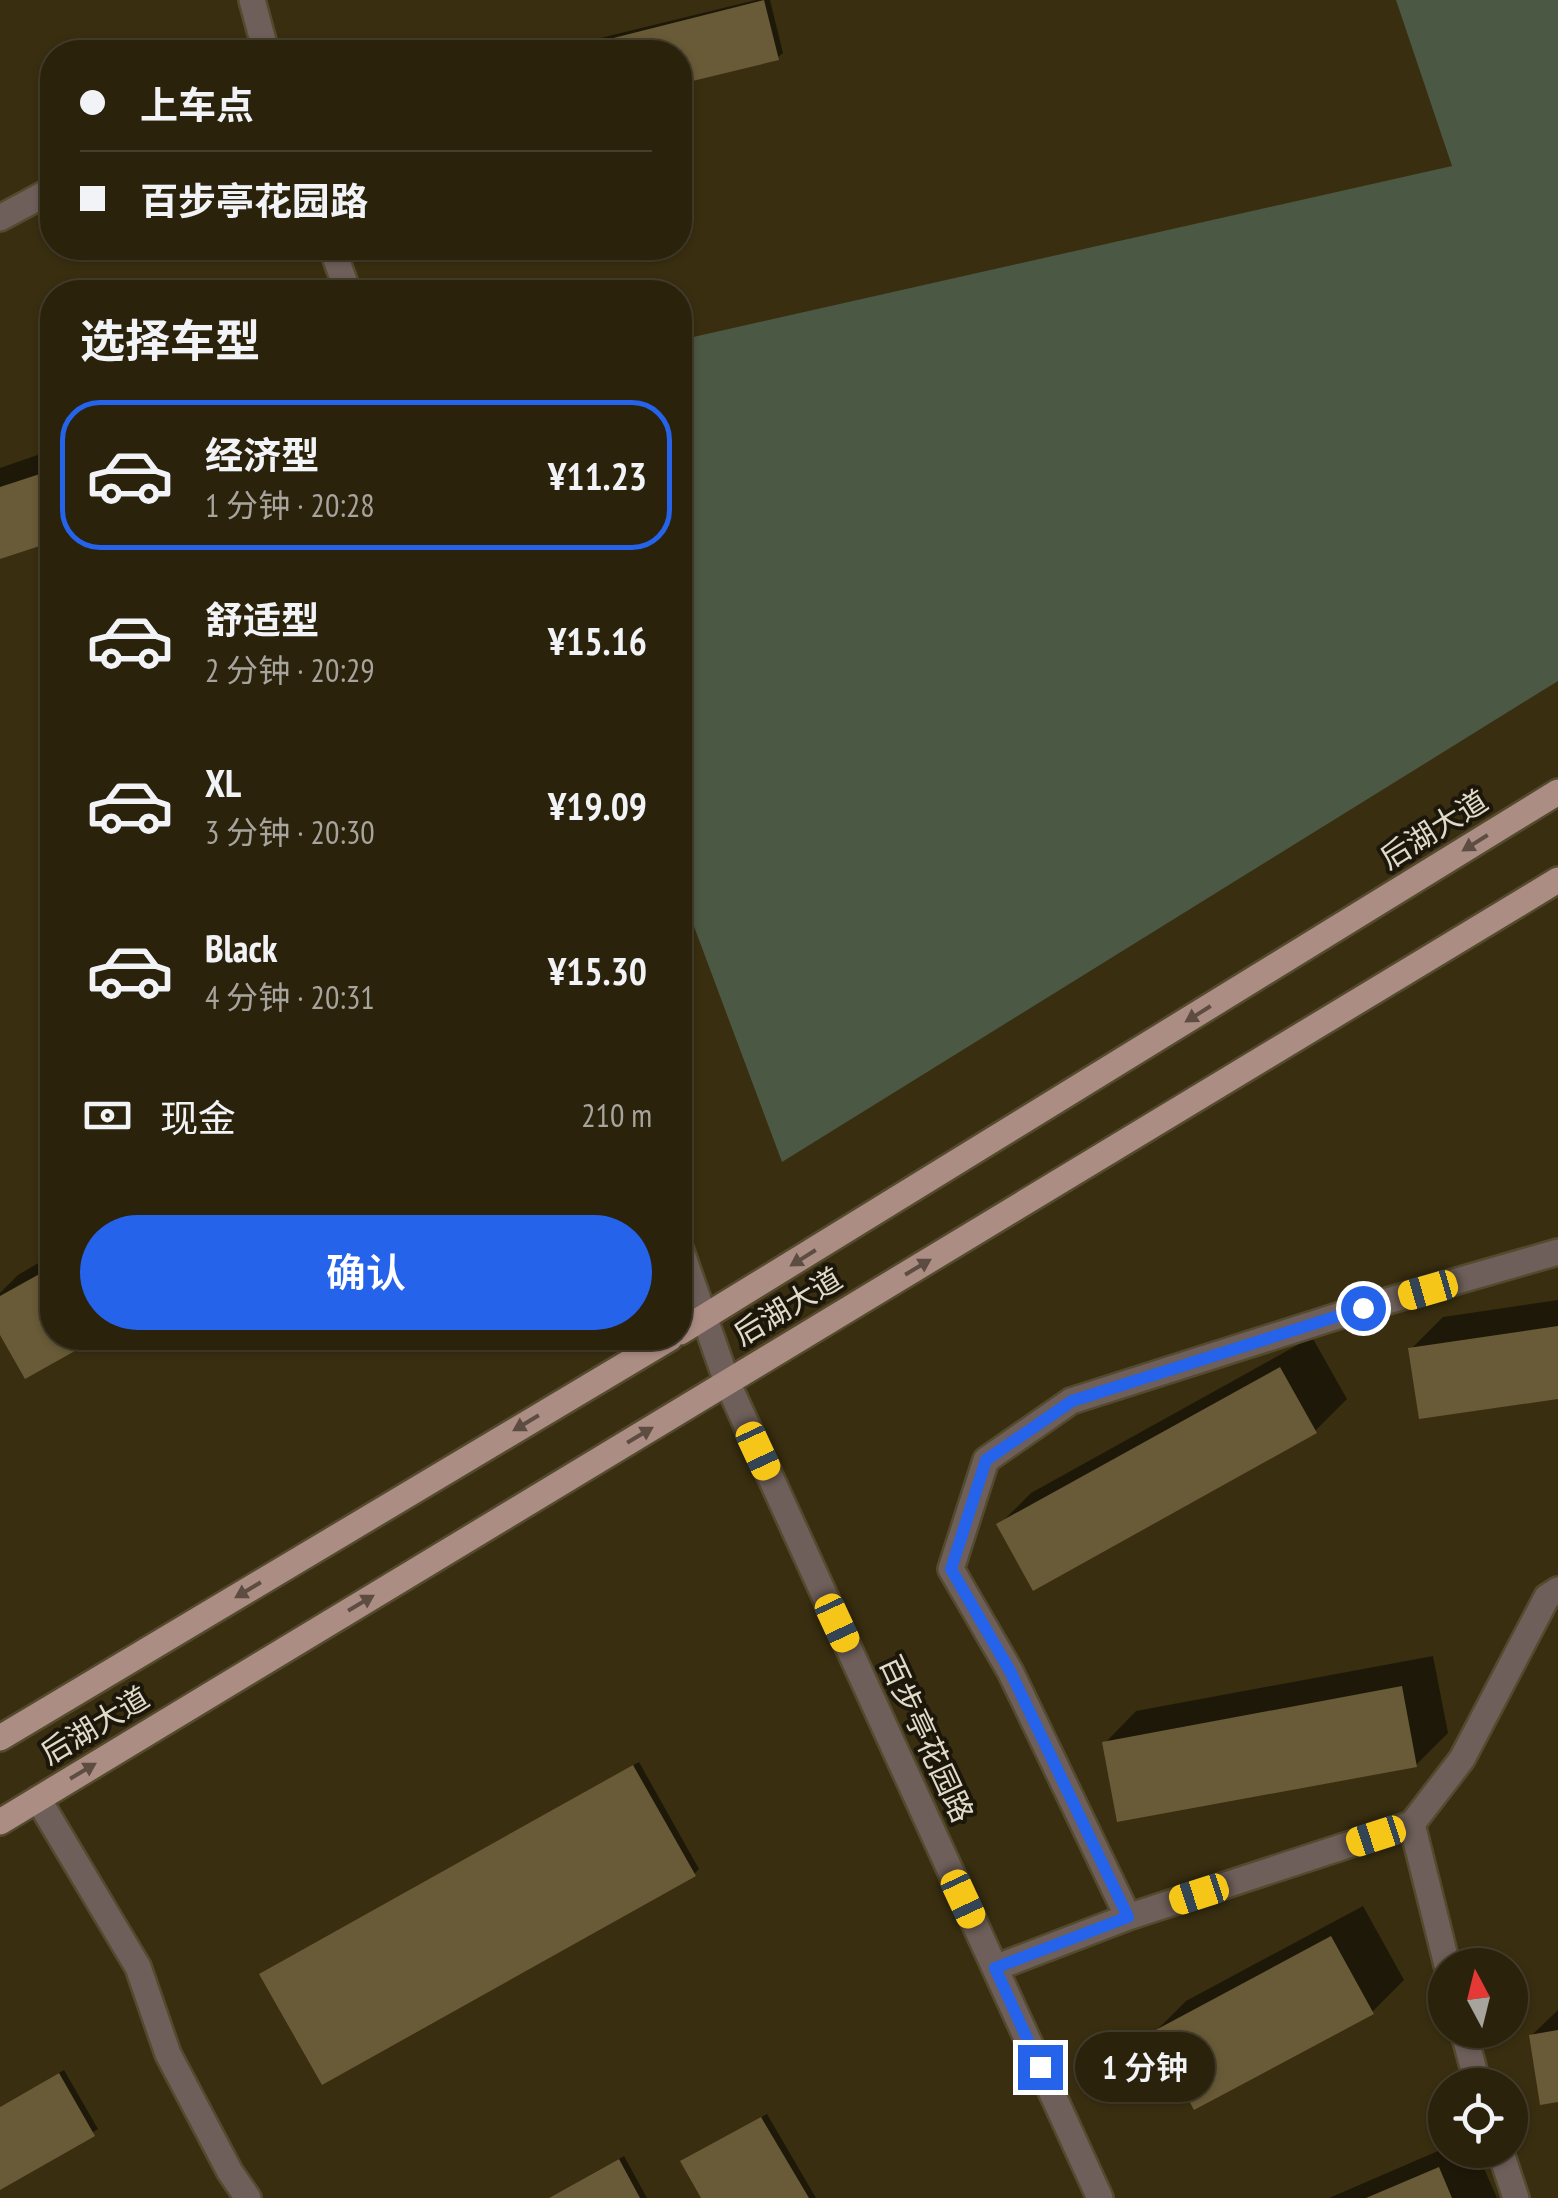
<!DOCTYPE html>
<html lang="zh">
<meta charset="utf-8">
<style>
:root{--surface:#2b220c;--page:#372f1a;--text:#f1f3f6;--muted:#a6a49d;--line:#473f2d;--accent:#2563eb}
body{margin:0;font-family:"PT Sans Narrow","Noto Sans SC",sans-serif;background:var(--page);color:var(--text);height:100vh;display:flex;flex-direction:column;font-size:38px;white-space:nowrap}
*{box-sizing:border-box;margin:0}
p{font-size:32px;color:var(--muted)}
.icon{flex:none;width:55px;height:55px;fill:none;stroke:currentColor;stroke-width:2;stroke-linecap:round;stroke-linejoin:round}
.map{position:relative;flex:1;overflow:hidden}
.panel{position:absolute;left:40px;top:280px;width:652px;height:1070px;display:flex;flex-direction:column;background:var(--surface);border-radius:40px;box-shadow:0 2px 8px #0004,0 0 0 2px var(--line)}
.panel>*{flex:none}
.banner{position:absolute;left:40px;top:40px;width:652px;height:220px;border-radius:40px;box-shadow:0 2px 8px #0004,0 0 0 2px var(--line);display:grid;align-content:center;height:220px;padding:0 40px;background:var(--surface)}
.needle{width:65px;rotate:353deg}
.fabs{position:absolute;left:1428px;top:1948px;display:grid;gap:20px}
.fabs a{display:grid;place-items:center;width:100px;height:100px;border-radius:50%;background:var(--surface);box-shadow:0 2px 8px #0004,0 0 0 2px var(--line);font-size:50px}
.end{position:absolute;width:45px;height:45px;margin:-22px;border:12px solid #2563eb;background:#fff;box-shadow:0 0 0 5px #fff}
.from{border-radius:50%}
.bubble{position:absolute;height:70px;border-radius:35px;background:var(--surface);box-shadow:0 2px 8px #0004,0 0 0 2px var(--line);font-size:32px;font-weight:600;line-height:70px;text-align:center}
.car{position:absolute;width:30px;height:60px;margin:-30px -15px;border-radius:12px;box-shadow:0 0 8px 2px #0007;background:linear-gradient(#f5c518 24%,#345 0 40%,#f5c518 0 76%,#345 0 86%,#f5c518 0)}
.banner b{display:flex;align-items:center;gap:35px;height:95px;font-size:38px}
.banner b+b{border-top:2px solid var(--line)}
.banner i{width:25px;height:25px;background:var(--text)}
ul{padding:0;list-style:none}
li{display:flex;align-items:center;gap:30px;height:150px;margin:0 20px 15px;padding:0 20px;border:5px solid transparent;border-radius:40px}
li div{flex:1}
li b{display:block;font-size:38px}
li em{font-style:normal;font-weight:600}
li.current{border-color:var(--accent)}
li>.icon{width:90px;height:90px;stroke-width:1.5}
h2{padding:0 40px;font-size:45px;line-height:120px}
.pay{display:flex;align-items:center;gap:25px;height:110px;padding:0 40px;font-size:38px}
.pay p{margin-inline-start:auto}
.button{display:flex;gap:20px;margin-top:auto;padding:20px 40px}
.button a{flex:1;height:115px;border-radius:60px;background:var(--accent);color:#fff;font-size:40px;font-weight:600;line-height:115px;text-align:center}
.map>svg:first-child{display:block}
.green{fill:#4b5843}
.shadow{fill:#0007}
.building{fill:#695b37}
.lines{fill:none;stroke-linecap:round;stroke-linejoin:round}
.minor-casing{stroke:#544a2e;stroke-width:30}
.major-casing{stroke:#544a2e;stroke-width:30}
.minor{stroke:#6e5f5a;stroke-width:25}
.major{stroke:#ac8d84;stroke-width:25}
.oneway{fill:#5d4c41}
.route{stroke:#2563eb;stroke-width:12}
.labels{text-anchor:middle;stroke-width:8;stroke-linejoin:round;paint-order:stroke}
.street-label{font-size:30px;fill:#e0dac9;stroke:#1c170a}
</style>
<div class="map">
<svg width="1558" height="2198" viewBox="0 0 1558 2198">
<rect width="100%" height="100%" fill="#392e10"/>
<!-- green -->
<path class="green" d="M 1396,0 L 1558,0 L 1558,681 L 782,1162 L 680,889 L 680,340 L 1452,166 Z"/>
<!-- shadow -->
<path class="shadow" d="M 756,0 L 770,0 L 783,53 L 778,57 L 680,82 L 680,52 L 543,52 Z
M 52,450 L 52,539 L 0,557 L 0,468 Z
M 52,1255 L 52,1338 L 93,1338 L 26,1375 L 0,1330 L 0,1293 L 18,1275 Z
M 1558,1300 L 1558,1397 L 1411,1349 L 1443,1317 Z
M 1312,1337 L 1347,1399 L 1315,1431 L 999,1525 L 1031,1493 Z
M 1433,1656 L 1448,1733 L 1416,1765 L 1105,1743 L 1136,1711 Z
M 639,1762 L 699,1869 L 694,1874 L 267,1970 Z
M 1363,1906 L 1404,1980 L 1372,2012 L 1155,2032 L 1186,2001 Z
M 1558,2010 L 1558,2100 L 1531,2036 Z
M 64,2070 L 98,2129 L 0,2187 L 0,2107 Z
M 767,2114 L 816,2198 L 704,2198 L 688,2157 Z
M 1445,2148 L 1476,2150 L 1497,2198 L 1329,2198 Z
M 624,2156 L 647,2198 L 549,2198 Z"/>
<!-- building -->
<path class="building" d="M 764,0 L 779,60 L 680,84 L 680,52 L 558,52 Z
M 52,470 L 52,542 L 0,559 L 0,487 Z
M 52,1267 L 52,1338 L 98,1338 L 25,1379 L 0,1335 L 0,1296 Z
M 1558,1326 L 1558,1399 L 1419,1419 L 1408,1348 Z
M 1280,1367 L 1317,1433 L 1033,1591 L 996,1524 Z
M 1402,1686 L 1417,1767 L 1117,1822 L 1102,1742 Z
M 633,1765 L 696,1876 L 322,2085 L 259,1974 Z
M 1331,1936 L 1374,2014 L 1194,2110 L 1152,2032 Z
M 1558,2030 L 1558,2102 L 1540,2105 L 1529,2035 Z
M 59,2073 L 95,2136 L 0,2190 L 0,2107 Z
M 761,2117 L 809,2198 L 701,2198 L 680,2161 Z
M 619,2159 L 640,2198 L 549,2198 Z
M 1439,2167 L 1452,2198 L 1366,2198 Z"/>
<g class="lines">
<!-- minor casing -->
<g class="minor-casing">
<path id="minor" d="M 252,0 L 266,52
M 0,218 L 52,190
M 332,248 L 348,292
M 680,1248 L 727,1382 L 1100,2198
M 38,1799 L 138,1967 L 168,2054 L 230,2172 L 248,2198
M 1412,1824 L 1447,1965
M 1128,1917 L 1412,1824 L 1462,1759 L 1547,1597 L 1558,1590
M 995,1968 L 1128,1917 L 1010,1671 L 951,1569 L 986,1460 L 1071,1401 L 1363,1308 L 1558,1252
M 1463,2030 L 1478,2085
M 1500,2150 L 1516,2198"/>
</g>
<!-- major casing -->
<g class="major-casing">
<path id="major" d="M 680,1332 L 1558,792
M 0,1738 L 670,1338
M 0,1822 L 1558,880"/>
</g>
<!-- minor -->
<use href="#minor" class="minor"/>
<!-- major -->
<use href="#major" class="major"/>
</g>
<!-- one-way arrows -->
<defs><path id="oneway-solid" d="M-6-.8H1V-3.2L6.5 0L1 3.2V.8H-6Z" transform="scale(2.5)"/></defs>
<g class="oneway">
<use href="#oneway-solid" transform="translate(1475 843) rotate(148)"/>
<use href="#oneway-solid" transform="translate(1198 1014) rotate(148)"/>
<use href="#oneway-solid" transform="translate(803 1258) rotate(148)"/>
<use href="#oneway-solid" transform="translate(918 1267) rotate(-31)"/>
<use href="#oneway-solid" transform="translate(526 1423) rotate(149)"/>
<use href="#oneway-solid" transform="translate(640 1435) rotate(-31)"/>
<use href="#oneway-solid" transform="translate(248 1590) rotate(149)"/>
<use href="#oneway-solid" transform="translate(361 1603) rotate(-31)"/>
<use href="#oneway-solid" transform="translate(83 1771) rotate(-31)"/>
</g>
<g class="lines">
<!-- route -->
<path class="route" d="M 1040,2067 L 995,1968 L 1128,1917 L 1010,1671 L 951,1569 L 986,1460 L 1072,1401 L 1363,1308"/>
</g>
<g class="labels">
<!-- street labels -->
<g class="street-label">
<text transform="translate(1434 830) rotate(-32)" y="10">后湖大道</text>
<text transform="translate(788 1307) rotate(-31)" y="10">后湖大道</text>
<text transform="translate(95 1726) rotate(-31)" y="10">后湖大道</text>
<text transform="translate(926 1739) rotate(65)" y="10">百步亭花园路</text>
</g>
</g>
</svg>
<div class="fabs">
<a><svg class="needle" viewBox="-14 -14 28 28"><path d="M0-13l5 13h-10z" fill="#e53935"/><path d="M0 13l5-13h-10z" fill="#a6a49d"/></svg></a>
<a><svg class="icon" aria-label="locate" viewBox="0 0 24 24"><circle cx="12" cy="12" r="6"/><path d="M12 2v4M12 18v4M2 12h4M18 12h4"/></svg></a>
</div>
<i class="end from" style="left:1363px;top:1308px"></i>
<i class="end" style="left:1040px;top:2067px"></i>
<div class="bubble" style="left:1075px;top:2032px;width:140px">1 分钟</div>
<i class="car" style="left:1428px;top:1290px;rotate:254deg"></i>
<i class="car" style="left:758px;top:1451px;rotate:155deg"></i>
<i class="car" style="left:837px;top:1623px;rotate:155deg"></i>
<i class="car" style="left:1376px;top:1836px;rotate:252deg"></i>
<i class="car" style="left:1199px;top:1894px;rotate:252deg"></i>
<i class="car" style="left:963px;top:1899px;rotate:155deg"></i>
<div class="banner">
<b><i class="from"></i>上车点</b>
<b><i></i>百步亭花园路</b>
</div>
<section class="panel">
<h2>选择车型</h2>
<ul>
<li class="current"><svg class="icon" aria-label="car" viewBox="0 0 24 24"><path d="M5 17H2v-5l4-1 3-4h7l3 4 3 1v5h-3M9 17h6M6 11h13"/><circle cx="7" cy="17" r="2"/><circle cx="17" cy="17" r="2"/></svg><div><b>经济型</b><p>1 分钟 · 20:28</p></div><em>¥11.23</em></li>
<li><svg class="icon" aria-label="car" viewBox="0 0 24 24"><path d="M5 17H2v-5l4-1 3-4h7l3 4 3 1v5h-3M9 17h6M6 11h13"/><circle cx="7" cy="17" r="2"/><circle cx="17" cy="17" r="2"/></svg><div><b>舒适型</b><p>2 分钟 · 20:29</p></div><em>¥15.16</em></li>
<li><svg class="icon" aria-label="car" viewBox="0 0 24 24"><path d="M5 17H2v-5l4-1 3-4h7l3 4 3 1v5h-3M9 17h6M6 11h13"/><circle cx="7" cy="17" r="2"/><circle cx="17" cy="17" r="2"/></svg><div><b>XL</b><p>3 分钟 · 20:30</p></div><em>¥19.09</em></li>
<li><svg class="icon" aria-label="car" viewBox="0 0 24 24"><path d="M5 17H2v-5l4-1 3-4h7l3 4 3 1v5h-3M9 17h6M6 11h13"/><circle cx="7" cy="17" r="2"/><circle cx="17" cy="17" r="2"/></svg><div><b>Black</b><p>4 分钟 · 20:31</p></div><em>¥15.30</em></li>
</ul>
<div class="pay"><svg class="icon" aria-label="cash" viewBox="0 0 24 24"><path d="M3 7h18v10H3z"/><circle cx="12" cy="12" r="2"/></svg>现金<p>210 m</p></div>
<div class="button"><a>确认</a></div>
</section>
</div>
